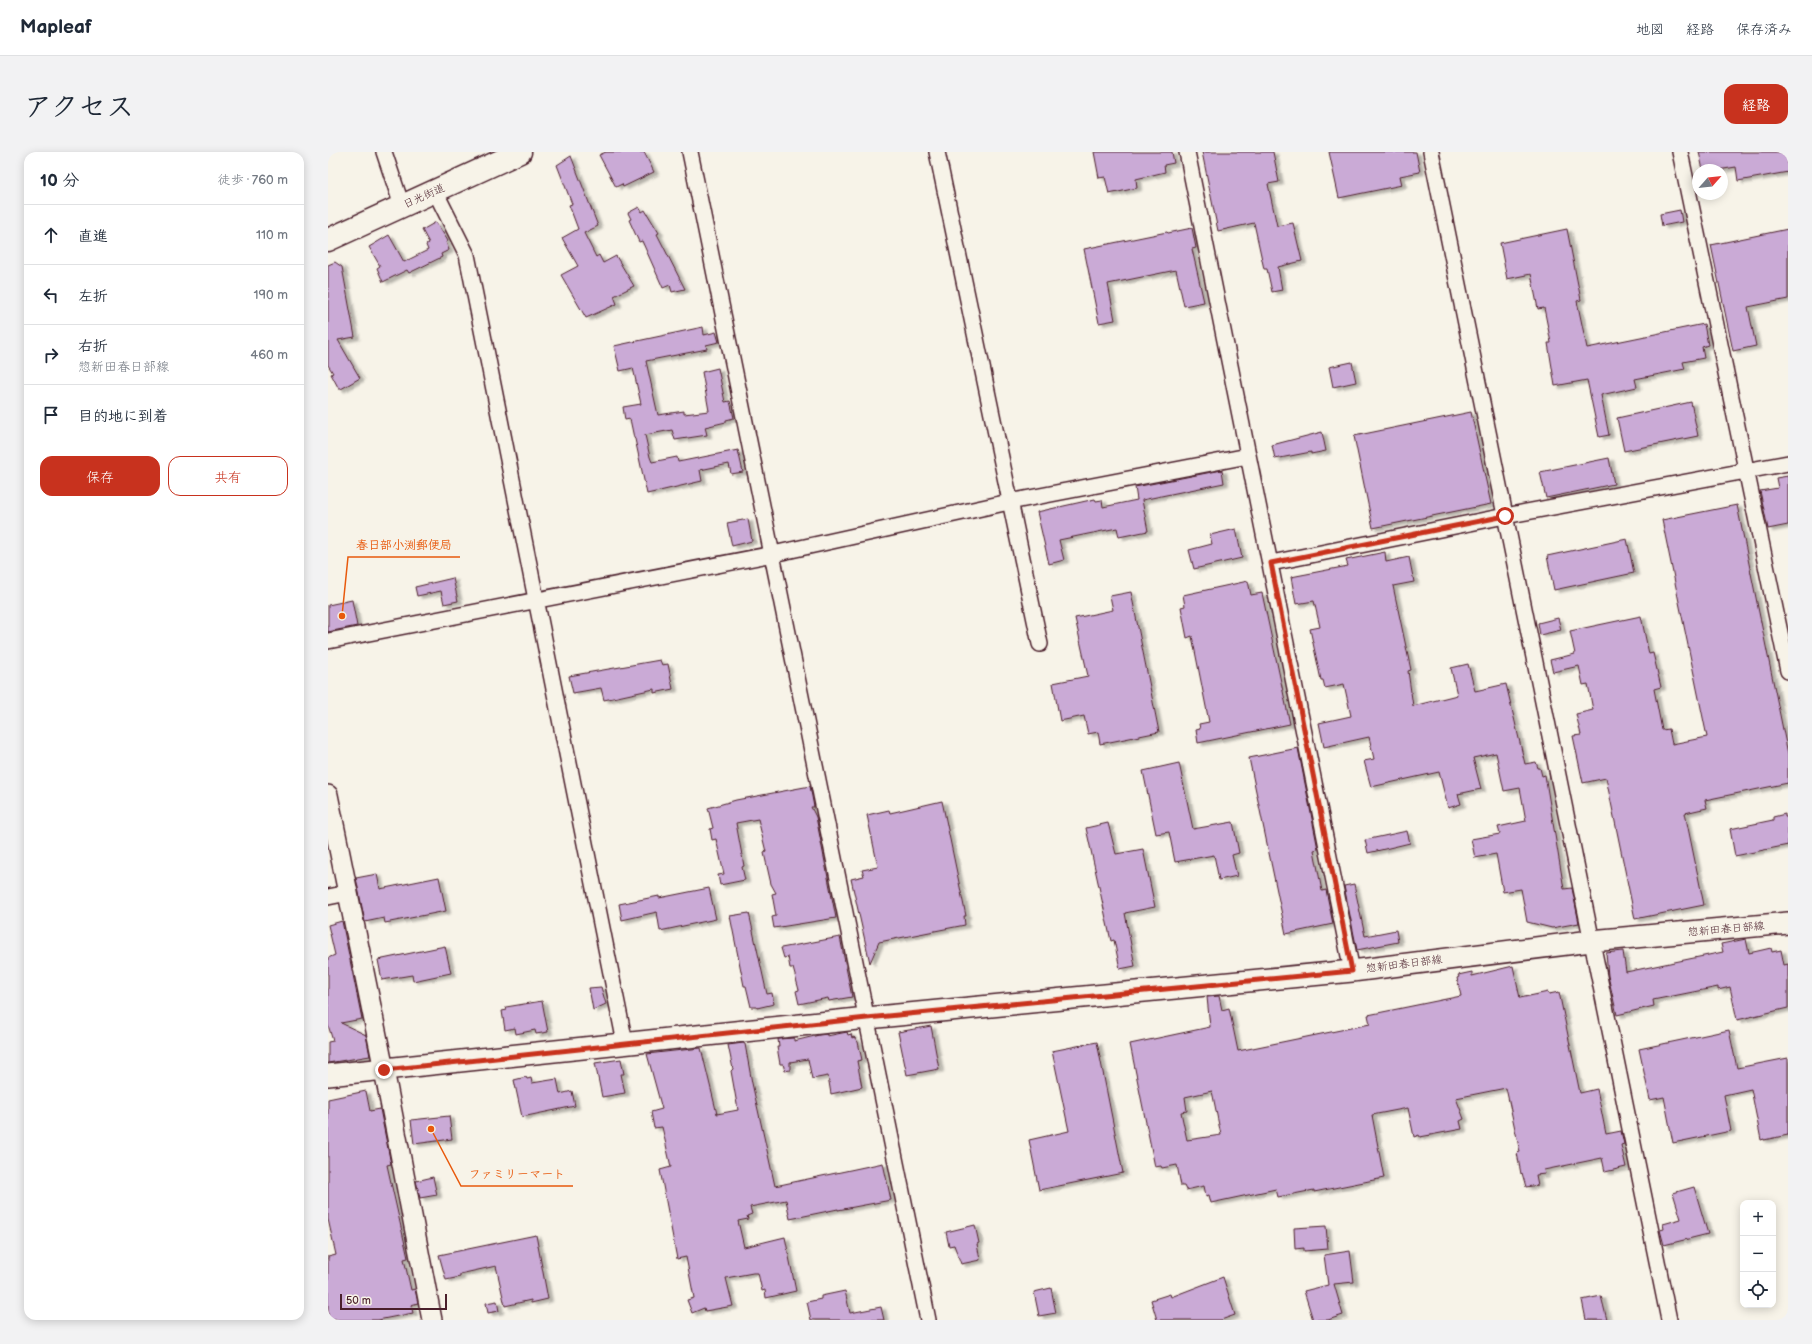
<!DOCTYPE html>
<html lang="ja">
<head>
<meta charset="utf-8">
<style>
	:root { --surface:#fff; --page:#f2f2f3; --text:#1f2937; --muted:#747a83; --line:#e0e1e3; --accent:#c8321e }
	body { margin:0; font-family:"Balsamiq Sans","Klee One",sans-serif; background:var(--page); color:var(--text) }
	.controls { position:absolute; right:12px; bottom:12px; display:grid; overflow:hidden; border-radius:8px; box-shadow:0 2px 10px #0003 }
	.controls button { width:36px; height:36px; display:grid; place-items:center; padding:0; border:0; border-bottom:1px solid var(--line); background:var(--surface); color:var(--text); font:20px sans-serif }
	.compass { position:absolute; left:1364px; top:12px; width:36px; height:36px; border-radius:50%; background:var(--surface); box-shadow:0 2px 10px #0003; rotate:63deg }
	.scale { position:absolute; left:12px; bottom:10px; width:107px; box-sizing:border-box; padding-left:4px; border:2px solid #4a1f2b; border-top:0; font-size:11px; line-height:14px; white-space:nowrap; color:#4a1f2b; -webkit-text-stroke:3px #f7f3e8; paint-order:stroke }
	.stop { position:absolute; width:12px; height:12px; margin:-9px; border:3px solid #c8321e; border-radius:50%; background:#fff }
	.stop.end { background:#c8321e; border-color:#fff; box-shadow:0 1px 4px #0008 }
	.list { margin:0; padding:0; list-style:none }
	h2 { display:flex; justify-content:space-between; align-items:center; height:52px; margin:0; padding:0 16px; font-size:17px }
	h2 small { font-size:13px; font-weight:400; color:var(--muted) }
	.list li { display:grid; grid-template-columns:26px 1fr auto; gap:12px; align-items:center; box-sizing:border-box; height:60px; padding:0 16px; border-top:1px solid var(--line) }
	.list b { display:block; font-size:15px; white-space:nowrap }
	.list p { margin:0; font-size:13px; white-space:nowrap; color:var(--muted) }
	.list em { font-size:13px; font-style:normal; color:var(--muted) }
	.actions { display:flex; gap:8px; padding:12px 16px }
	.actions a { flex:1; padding:9px 0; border:1px solid var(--accent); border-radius:12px; text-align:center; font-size:14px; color:var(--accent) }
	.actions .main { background:var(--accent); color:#fff }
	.icon { flex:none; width:22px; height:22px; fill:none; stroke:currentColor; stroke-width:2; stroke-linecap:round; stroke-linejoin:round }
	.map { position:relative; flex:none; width:1460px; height:1168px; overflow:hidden; border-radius:12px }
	header { display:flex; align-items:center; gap:24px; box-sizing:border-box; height:56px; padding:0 20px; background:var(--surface); border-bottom:1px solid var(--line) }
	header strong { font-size:19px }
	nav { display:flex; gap:22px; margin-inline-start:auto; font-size:14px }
	.intro { display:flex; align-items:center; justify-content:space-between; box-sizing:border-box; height:96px; padding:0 24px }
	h1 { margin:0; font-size:28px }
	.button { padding:10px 18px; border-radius:12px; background:var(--accent); color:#fff; font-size:14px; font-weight:700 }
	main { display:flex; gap:24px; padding:0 24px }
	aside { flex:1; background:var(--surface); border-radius:12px; box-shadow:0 2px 10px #0003 }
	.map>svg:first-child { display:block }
</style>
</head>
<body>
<header>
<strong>Mapleaf</strong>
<nav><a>地図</a><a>経路</a><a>保存済み</a></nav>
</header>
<div class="intro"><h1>アクセス</h1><a class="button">経路</a></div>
<main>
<aside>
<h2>10 分<small>徒歩 · 760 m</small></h2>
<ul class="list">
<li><svg class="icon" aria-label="ahead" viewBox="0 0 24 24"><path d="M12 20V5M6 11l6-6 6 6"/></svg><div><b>直進</b></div><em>110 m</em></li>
<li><svg class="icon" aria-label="left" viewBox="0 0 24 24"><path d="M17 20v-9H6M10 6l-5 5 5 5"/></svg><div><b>左折</b></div><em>190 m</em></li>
<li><svg class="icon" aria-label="right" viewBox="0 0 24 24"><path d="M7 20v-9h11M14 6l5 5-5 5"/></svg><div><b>右折</b><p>惣新田春日部線</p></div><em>460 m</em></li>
<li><svg class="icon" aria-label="arrive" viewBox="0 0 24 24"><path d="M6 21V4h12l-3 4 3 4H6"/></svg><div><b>目的地に到着</b></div></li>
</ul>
<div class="actions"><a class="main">保存</a><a>共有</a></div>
</aside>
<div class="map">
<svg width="1460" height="1168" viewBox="0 0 1460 1168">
	<defs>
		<filter id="shadow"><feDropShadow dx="4.5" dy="2.5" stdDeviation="1" flood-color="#0004"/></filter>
	</defs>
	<rect width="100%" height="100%" fill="#f7f3e8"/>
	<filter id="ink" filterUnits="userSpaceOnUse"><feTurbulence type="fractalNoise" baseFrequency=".025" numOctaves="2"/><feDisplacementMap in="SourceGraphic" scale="8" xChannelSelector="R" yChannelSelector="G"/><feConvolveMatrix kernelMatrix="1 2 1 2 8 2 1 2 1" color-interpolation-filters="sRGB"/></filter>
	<g filter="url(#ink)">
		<path fill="#caaad6" stroke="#4a1f2b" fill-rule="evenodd" filter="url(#shadow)" d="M 278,0 L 316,0 L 326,20 L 295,35 L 294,32 L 288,35 L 271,3 Z
			M 766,0 L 844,0 L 846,11 L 836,13 L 837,20 L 808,27 L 809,36 L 781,42 L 777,25 L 771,26 Z
			M 874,0 L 945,0 L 951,30 L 940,32 L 949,74 L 965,71 L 974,109 L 950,115 L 954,138 L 944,140 L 939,117 L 936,117 L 926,71 L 890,79 Z
			M 1001,0 L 1088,0 L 1092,20 L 1072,24 L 1074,33 L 1011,46 Z
			M 1371,0 L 1460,0 L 1460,20 L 1410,29 L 1408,15 L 1390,18 L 1375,18 Z
			M 243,4 L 270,74 L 256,81 L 268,105 L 271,103 L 275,111 L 288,104 L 306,134 L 286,144 L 289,152 L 258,166 L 233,123 L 250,114 L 234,86 L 250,77 L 241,53 L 244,52 L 229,13 Z
			M 311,55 L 314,60 L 317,58 L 331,81 L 329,82 L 357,137 L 344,140 L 342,133 L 335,136 L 314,89 L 311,90 L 301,68 L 303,67 L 300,61 Z
			M 1352,58 L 1354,70 L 1334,74 L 1332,62 Z
			M 108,70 L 120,89 L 118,90 L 121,98 L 113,102 L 114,105 L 81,121 L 79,118 L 55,130 L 49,116 L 52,114 L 41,95 L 61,83 L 76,110 L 100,98 L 98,93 L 101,91 L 94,78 Z
			M 864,76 L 868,96 L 864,97 L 876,150 L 856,154 L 848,118 L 780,132 L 787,168 L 771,171 L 756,97 L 839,80 L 840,81 Z
			M 1239,77 L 1253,148 L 1249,149 L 1259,196 L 1376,172 L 1380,193 L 1374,195 L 1376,206 L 1355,210 L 1357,217 L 1307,227 L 1309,235 L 1273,243 L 1281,283 L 1271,285 L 1259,228 L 1227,234 L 1220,191 L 1223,191 L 1216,156 L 1210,157 L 1203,122 L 1179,127 L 1172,91 Z
			M 1460,77 L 1460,147 L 1420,155 L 1428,194 L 1405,199 L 1383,93 Z
			M 7,110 L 14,115 L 27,185 L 10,188 L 32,226 L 13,237 L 11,237 L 3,222 L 5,221 L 0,213 L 0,113 Z
			M 375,175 L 376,183 L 388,180 L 391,190 L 378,193 L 379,197 L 318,209 L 330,263 L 356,259 L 356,262 L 381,259 L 374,220 L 390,216 L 397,250 L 402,249 L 406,266 L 398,268 L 398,270 L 377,275 L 379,283 L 347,288 L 344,278 L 317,283 L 322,305 L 324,310 L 349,305 L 350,310 L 410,298 L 415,320 L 403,322 L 401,312 L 372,318 L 374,329 L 319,342 L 307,287 L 306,286 L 302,267 L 297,268 L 295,255 L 313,252 L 305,216 L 292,219 L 286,194 Z
			M 1024,210 L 1028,230 L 1005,235 L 1001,215 Z
			M 1363,250 L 1370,284 L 1296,299 L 1289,266 Z
			M 1143,260 L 1163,352 L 1045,376 L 1026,284 Z
			M 994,280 L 998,299 L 983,302 L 983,300 L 947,307 L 944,293 Z
			M 1281,306 L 1286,332 L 1218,346 L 1212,320 Z
			M 894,318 L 896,331 L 814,348 L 820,379 L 791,385 L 789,376 L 731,388 L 736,408 L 721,412 L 709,360 L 767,347 L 768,349 L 774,348 L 775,355 L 809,348 L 807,335 Z
			M 1460,324 L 1460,373 L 1440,377 L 1432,339 L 1450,336 L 1448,326 Z
			M 1409,353 L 1460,602 L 1460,631 L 1377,648 L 1379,656 L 1357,661 L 1376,753 L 1307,767 L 1278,626 L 1255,631 L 1245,584 L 1253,583 L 1248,562 L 1265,558 L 1260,532 L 1255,533 L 1251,514 L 1225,520 L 1222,508 L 1247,502 L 1242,479 L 1313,464 L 1321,502 L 1325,501 L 1333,535 L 1326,537 L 1334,578 L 1341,577 L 1344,592 L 1379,585 L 1334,368 Z
			M 420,367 L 424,389 L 404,394 L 399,371 Z
			M 908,377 L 914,406 L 866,417 L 861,398 L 884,392 L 882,383 Z
			M 1299,387 L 1306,421 L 1226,438 L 1219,404 Z
			M 1057,400 L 1058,410 L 1081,405 L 1086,430 L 1065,434 L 1083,518 L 1080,519 L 1085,554 L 1129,543 L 1123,516 L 1140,512 L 1147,539 L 1178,532 L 1197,612 L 1208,610 L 1210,616 L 1212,616 L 1214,624 L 1217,623 L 1236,737 L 1244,736 L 1251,771 L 1224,776 L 1199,770 L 1193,737 L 1175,740 L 1168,702 L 1147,706 L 1143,687 L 1172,682 L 1170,675 L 1198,669 L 1192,636 L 1176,639 L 1168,601 L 1145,606 L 1153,637 L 1130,642 L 1133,652 L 1120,656 L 1111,620 L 1043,635 L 1036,609 L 1046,607 L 1041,585 L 996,595 L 991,571 L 1023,564 L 1016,532 L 997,536 L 995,528 L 993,528 L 982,477 L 992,475 L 986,449 L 968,452 L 963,425 L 1020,414 L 1018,408 Z
			M 125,426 L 130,449 L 116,452 L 113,439 L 89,444 L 87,435 Z
			M 920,429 L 923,443 L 934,441 L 962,572 L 870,591 L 868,578 L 872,577 L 871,572 L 881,570 L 864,484 L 859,486 L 853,455 L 857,454 L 855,443 Z
			M 803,440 L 831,580 L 772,592 L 770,580 L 760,582 L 756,564 L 732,569 L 725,531 L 760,524 L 747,466 L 785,458 L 782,444 Z
			M 24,448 L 29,474 L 0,480 L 0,453 Z
			M 1230,466 L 1233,478 L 1212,483 L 1210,471 Z
			M 332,508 L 334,513 L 340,512 L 345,537 L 326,541 L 326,537 L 276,548 L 273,536 L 245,541 L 241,524 Z
			M 970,596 L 990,697 L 986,698 L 994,739 L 998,738 L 1005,772 L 958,782 L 921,606 Z
			M 851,611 L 865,677 L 905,670 L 911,701 L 904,703 L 909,724 L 891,728 L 886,703 L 847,710 L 841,680 L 828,682 L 815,619 Z
			M 482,634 L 486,655 L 483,655 L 488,665 L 508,766 L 446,776 L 444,765 L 448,764 L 444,742 L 448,741 L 443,732 L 436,701 L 438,700 L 430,667 L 408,671 L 416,714 L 414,715 L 417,728 L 392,733 L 390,723 L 396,722 L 388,687 L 384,688 L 382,677 L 385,676 L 380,656 L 408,648 Z
			M 614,649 L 638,764 L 636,764 L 637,773 L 551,790 L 542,811 L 523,727 L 536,724 L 534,718 L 550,715 L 539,663 L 561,658 L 562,661 Z
			M 1457,662 L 1457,665 L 1460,665 L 1460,693 L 1407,704 L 1402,677 L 1445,668 L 1445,665 Z
			M 780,671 L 788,702 L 815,697 L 827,755 L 797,761 L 807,814 L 792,817 L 786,788 L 783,789 L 758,676 Z
			M 1079,679 L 1082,691 L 1040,701 L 1037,688 Z
			M 49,722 L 52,737 L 111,725 L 118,759 L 57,771 L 56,766 L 37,770 L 28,726 Z
			M 1026,732 L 1037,784 L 1068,778 L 1070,790 L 1029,798 L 1016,734 Z
			M 381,736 L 388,767 L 332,779 L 329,760 L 294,768 L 291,752 L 331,744 L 331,746 Z
			M 421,761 L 439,842 L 444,841 L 446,852 L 429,856 L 429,855 L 423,855 L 418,834 L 416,834 L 402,764 Z
			M 14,769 L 34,867 L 13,871 L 38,883 L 42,904 L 0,911 L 0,890 L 5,889 L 0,873 L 0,806 L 7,803 L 0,773 Z
			M 512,785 L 524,845 L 501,849 L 500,846 L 471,852 L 468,839 L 471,838 L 465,816 L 462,816 L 460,805 L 456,806 L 453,796 Z
			M 1418,787 L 1421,801 L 1443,796 L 1444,800 L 1453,798 L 1456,813 L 1460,812 L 1460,856 L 1409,868 L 1402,835 L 1390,838 L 1390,835 L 1325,848 L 1326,854 L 1289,863 L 1280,824 L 1278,801 L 1295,799 L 1298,820 L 1395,800 L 1393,792 Z
			M 117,794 L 123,821 L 85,829 L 84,823 L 54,828 L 50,808 Z
			M 1185,814 L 1192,846 L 1220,840 L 1221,842 L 1231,840 L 1252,941 L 1269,937 L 1278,982 L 1293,979 L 1296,992 L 1293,993 L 1298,1015 L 1277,1020 L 1274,1006 L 1216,1018 L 1217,1022 L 1208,1023 L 1210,1033 L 1198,1035 L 1194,1021 L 1193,1022 L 1189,1001 L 1192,1000 L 1178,936 L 1128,946 L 1136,967 L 1132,969 L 1134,977 L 1092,985 L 1091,983 L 1086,985 L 1080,956 L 1044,963 L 1056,1026 L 986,1040 L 986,1038 L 950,1045 L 948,1037 L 883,1051 L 881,1043 L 878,1044 L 876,1034 L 858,1038 L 856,1034 L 853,1034 L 849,1013 L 834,1016 L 833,1014 L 827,1015 L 802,892 L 882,875 L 879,845 L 891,844 L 894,858 L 901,856 L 910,899 L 1042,872 L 1040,863 L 1133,844 L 1129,826 L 1131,825 L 1130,823 L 1144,820 L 1144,824 ZM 884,939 L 893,983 L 859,988 L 853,960 L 859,959 L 857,945 Z
			M 273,835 L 278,852 L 265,858 L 261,836 Z
			M 214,849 L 220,880 L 208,882 L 207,878 L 188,882 L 187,876 L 177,878 L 174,859 L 179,858 L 178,855 Z
			M 603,874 L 611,917 L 579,923 L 570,880 Z
			M 1401,878 L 1409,916 L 1460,906 L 1460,983 L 1436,988 L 1436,987 L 1433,988 L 1423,937 L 1396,943 L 1403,979 L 1345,991 L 1336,945 L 1322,948 L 1311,897 Z
			M 519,880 L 520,883 L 523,882 L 524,886 L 526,885 L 530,890 L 534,908 L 529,909 L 534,935 L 503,942 L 500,924 L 484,927 L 480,907 L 462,910 L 462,918 L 457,919 L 455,912 L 452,912 L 449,895 L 451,895 L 450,887 L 466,886 L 466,889 L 491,883 L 499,882 L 499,884 Z
			M 769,890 L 795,1021 L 711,1038 L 701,988 L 741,979 L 724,899 Z
			M 415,891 L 417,892 L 424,931 L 447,1034 L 555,1011 L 563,1048 L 510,1058 L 510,1057 L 462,1067 L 458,1048 L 422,1055 L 424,1062 L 419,1064 L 420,1067 L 410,1069 L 416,1095 L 457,1085 L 468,1139 L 438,1146 L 437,1138 L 434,1139 L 430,1121 L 425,1121 L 398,1126 L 405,1154 L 377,1159 L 376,1156 L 364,1161 L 359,1148 L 366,1146 L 358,1105 L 349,1107 L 332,1018 L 343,1015 L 334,975 L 326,976 L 323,960 L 334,957 L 319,902 L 373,896 L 389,962 L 410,958 L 403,919 L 405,917 L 400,893 Z
			M 293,907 L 296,922 L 293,922 L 297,941 L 274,945 L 267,911 Z
			M 198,925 L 199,927 L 203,926 L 204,931 L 229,927 L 232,942 L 244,939 L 247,954 L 194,965 L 186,928 Z
			M 38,939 L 42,959 L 52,957 L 63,1012 L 59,1013 L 80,1106 L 76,1107 L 83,1138 L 87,1137 L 90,1151 L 83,1153 L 85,1161 L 50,1168 L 0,1168 L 0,1105 L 8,1103 L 0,1067 L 0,947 Z
			M 121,964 L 124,987 L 86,992 L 83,968 Z
			M 105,1025 L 109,1043 L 92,1046 L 88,1029 Z
			M 1366,1035 L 1380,1082 L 1336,1093 L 1332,1078 L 1336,1077 L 1335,1072 L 1353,1067 L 1345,1041 Z
			M 647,1073 L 651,1091 L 649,1092 L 652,1108 L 633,1112 L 626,1093 L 621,1094 L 618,1080 Z
			M 998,1074 L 1000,1097 L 976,1099 L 976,1096 L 967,1097 L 966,1076 Z
			M 208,1083 L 220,1147 L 203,1151 L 203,1148 L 177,1154 L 168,1114 L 132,1122 L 132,1125 L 118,1128 L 111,1103 Z
			M 1022,1099 L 1026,1130 L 1006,1132 L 1015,1163 L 1000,1168 L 985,1168 L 976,1139 L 1000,1133 L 996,1103 Z
			M 895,1125 L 907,1163 L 893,1168 L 829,1168 L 823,1148 L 842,1142 L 843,1145 Z
			M 723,1136 L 728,1161 L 711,1164 L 706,1140 Z
			M 517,1139 L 522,1161 L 553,1155 L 556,1168 L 483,1168 L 479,1150 L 493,1147 L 493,1144 Z
			M 1273,1144 L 1279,1168 L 1258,1168 L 1254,1148 Z
			M 169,1149 L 171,1159 L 160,1161 L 158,1151 Z"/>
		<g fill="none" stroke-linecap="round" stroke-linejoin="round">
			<g stroke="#4a1f2b" stroke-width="18">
				<path id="minor" d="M 56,0 L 74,54
					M 362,0 L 600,1168
					M 609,0 L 712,492
					M 859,0 L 1024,819
					M 1103,0 L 1341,1168
					M 1352,0 L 1460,519
					M 107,39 L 139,103 L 297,891
					M 943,411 L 1177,364 L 1460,311
					M 0,489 L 445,402 L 681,350 L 920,304
					M 0,745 L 20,741"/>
			</g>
			<g stroke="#4a1f2b" stroke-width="22">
				<path id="tertiary" d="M 0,643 L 56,918 L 104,1168"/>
			</g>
			<g stroke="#4a1f2b" stroke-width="24">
				<path id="secondary" d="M 0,923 L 539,866 L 1024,819 L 1263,789 L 1460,771"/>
			</g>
			<g stroke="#4a1f2b" stroke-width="25">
				<path id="trunk" d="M 0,88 L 192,0"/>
			</g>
			<use href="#minor" stroke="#f7f3e8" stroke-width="15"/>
			<use href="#tertiary" stroke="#f7f3e8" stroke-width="19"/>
			<use href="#secondary" stroke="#f7f3e8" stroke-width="21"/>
			<use href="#trunk" stroke="#f7f3e8" stroke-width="22"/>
		</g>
	</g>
	<g fill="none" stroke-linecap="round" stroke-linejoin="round" filter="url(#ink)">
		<path stroke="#c8321e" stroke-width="5" d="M 56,918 L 539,866 L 1024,819 L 943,411 L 1177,364"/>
	</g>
	<g text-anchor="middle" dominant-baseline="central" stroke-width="3" stroke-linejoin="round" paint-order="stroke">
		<g font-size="11" fill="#4a1f2b" stroke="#f7f3e8">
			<text transform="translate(96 44) rotate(-24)">日光街道</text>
			<text transform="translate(1398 777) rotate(-5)">惣新田春日部線</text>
			<text transform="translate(1076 812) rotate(-7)">惣新田春日部線</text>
		</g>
	</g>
	<path fill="none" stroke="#e8590c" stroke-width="1.5" d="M14 464L20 405H132M103 977L133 1034H245"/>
	<g fill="#e8590c" stroke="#f7f3e8" stroke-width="1.5">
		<circle cx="14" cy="464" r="4"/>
		<circle cx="103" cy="977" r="4"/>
	</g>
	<g font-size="12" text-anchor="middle" font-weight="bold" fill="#e8590c" stroke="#f7f3e8" stroke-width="3" stroke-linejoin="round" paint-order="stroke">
		<text x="76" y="397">春日部小渕郵便局</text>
		<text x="189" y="1026">ファミリーマート</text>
	</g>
</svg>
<div class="controls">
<button>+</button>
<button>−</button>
<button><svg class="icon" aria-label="locate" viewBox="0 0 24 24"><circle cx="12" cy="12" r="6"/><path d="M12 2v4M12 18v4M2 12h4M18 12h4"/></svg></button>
</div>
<svg class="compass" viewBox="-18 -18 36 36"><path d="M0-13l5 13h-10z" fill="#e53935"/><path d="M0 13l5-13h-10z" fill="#747a83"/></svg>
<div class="scale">50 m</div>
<div class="stop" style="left:1177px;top:364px"></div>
<div class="stop end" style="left:56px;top:918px"></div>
</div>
</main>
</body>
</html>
